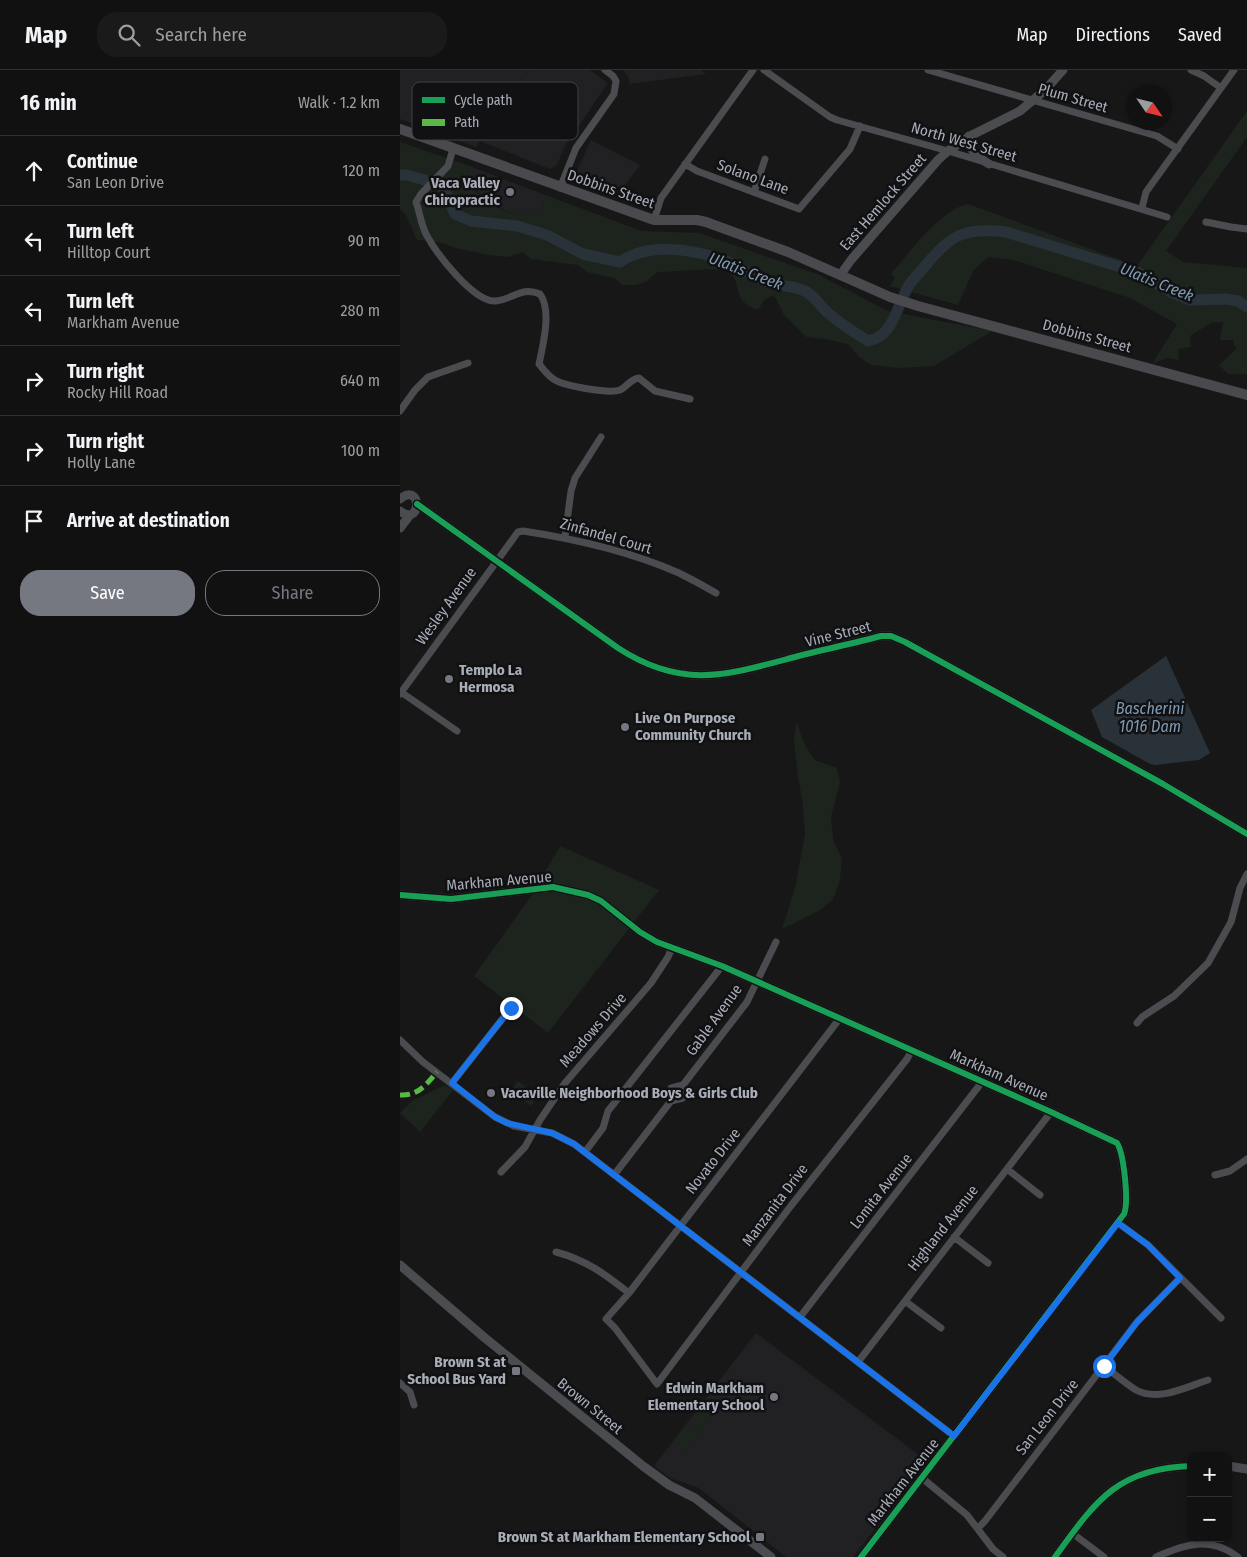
<!DOCTYPE html>
<html lang="en">
<head>
<meta charset="utf-8">
<style>
	:root { --surface:#111; --page:#1a1a1a; --text:#f1f3f6; --muted:#9c9d9f; --line:#303131; --accent:#757880 }
	body { margin:0; font-family:"Fira Sans Condensed",sans-serif; background:var(--page); color:var(--text) }
	.controls { position:absolute; right:15px; bottom:15px; display:grid; overflow:hidden; border-radius:10px; box-shadow:0 1px 4px #0004 }
	.controls button { width:45px; height:45px; display:grid; place-items:center; padding:0; border:0; border-bottom:1px solid var(--line); background:var(--surface); color:var(--text); font:25px sans-serif }
	.compass { position:absolute; left:727px; top:15px; width:45px; height:45px; border-radius:50%; background:var(--surface); box-shadow:0 1px 4px #0004; rotate:125deg }
	.stop { position:absolute; width:15px; height:15px; margin:-11px; border:4px solid #1a73e8; border-radius:50%; background:#fff }
	.stop.end { background:#1a73e8; border-color:#fff; box-shadow:0 1px 5px #0008 }
	.list { margin:0; padding:0; list-style:none }
	h2 { display:flex; justify-content:space-between; align-items:center; height:65px; margin:0; padding:0 20px; font-size:21px }
	h2 small { font-size:16px; font-weight:400; color:var(--muted) }
	.list li { display:grid; grid-template-columns:32px 1fr auto; gap:15px; align-items:center; box-sizing:border-box; height:70px; padding:0 20px; border-top:1px solid var(--line) }
	.list b { display:block; font-size:19px; white-space:nowrap }
	.list p { margin:0; font-size:16px; white-space:nowrap; color:var(--muted) }
	.list em { font-size:16px; font-style:normal; color:var(--muted) }
	.actions { display:flex; gap:10px; padding:15px 20px }
	.actions a { flex:1; padding:11px 0; border:1px solid var(--accent); border-radius:20px; text-align:center; font-size:18px; color:var(--accent) }
	.actions .main { background:var(--accent); color:#fff }
	.icon { flex:none; width:28px; height:28px; fill:none; stroke:currentColor; stroke-width:2; stroke-linecap:round; stroke-linejoin:round }
	.map { position:relative; flex:none; width:847px; height:1487px; overflow:hidden }
	header { display:flex; align-items:center; gap:30px; box-sizing:border-box; height:70px; padding:0 25px; background:var(--surface); border-bottom:1px solid var(--line) }
	header strong { font-size:24px }
	nav { display:flex; gap:28px; margin-inline-start:auto; font-size:18px }
	.search { width:350px; height:45px; background:var(--page); display:flex; align-items:center; gap:12px; box-sizing:border-box; padding:0 18px; border-radius:20px; color:var(--muted); font-size:19px }
	main { display:flex }
	aside { flex:1; background:var(--surface) }
	.map>svg:first-child { display:block }
</style>
</head>
<body>
<header>
<strong>Map</strong>
<div class="search"><svg class="icon" aria-label="search" viewBox="0 0 24 24"><circle cx="10" cy="10" r="6"/><path d="M15 15l6 6"/></svg>Search here</div>
<nav><a>Map</a><a>Directions</a><a>Saved</a></nav>
</header>
<main>
<aside>
<h2>16 min<small>Walk · 1.2 km</small></h2>
<ul class="list">
<li><svg class="icon" aria-label="ahead" viewBox="0 0 24 24"><path d="M12 20V5M6 11l6-6 6 6"/></svg><div><b>Continue</b><p>San Leon Drive</p></div><em>120 m</em></li>
<li><svg class="icon" aria-label="left" viewBox="0 0 24 24"><path d="M17 20v-9H6M10 6l-5 5 5 5"/></svg><div><b>Turn left</b><p>Hilltop Court</p></div><em>90 m</em></li>
<li><svg class="icon" aria-label="left" viewBox="0 0 24 24"><path d="M17 20v-9H6M10 6l-5 5 5 5"/></svg><div><b>Turn left</b><p>Markham Avenue</p></div><em>280 m</em></li>
<li><svg class="icon" aria-label="right" viewBox="0 0 24 24"><path d="M7 20v-9h11M14 6l5 5-5 5"/></svg><div><b>Turn right</b><p>Rocky Hill Road</p></div><em>640 m</em></li>
<li><svg class="icon" aria-label="right" viewBox="0 0 24 24"><path d="M7 20v-9h11M14 6l5 5-5 5"/></svg><div><b>Turn right</b><p>Holly Lane</p></div><em>100 m</em></li>
<li><svg class="icon" aria-label="arrive" viewBox="0 0 24 24"><path d="M6 21V4h12l-3 4 3 4H6"/></svg><div><b>Arrive at destination</b></div></li>
</ul>
<div class="actions"><a class="main">Save</a><a>Share</a></div>
</aside>
<div class="map">
<svg width="847" height="1487" viewBox="0 0 847 1487">
	<rect width="100%" height="100%" fill="#171717"/>
	<path fill="#212123" d="M 0,0 L 128,0 L 124,7 L 129,0 L 190,0 L 208,13 L 165,76 L 157,95 L 150,99 L 80,71 L 76,77 L 0,49 Z
		M 223,0 L 301,0 L 306,4 L 229,14 L 229,8 Z
		M 191,70 L 240,95 L 217,126 L 180,109 L 176,103 Z
		M 70,96 L 145,125 L 142,143 L 133,146 L 119,145 L 104,140 L 84,129 L 75,119 L 67,106 Z
		M 356,1263 L 527,1391 L 453,1487 L 386,1487 L 299,1418 L 270,1408 L 254,1396 Z"/>
	<path fill="#1d241e" d="M 847,41 L 847,67 L 766,181 L 783,192 L 847,198 L 847,304 L 828,304 L 819,295 L 836,279 L 833,270 L 820,270 L 823,252 L 811,253 L 790,266 L 791,277 L 778,279 L 779,290 L 766,288 L 752,294 L 777,254 L 730,228 L 614,190 L 588,187 L 573,201 L 558,235 L 490,216 L 495,207 L 491,204 C 509,183 541,139 568,134 L 737,196 Z
		M 0,72 L 70,96 L 67,106 C 70,110 72,116 75,120 C 90,139 119,149 142,143 L 145,125 L 242,161 L 299,163 L 417,204 L 488,241 L 592,261 L 534,296 L 499,298 L 471,295 L 459,287 L 448,274 L 425,269 L 406,267 L 384,245 L 374,225 L 364,230 L 358,240 C 328,230 346,212 326,201 C 319,197 268,202 257,202 L 247,211 L 237,215 L 222,215 L 214,208 L 187,202 L 178,195 L 131,189 L 123,182 L 108,187 L 88,185 L 56,178 L 39,172 L 17,170 L 6,145 L 0,139 Z
		M 396,652 L 406,677 L 415,690 L 437,698 L 440,712 L 431,747 L 433,769 L 442,789 L 440,810 L 433,829 L 419,841 L 382,859 L 395,818 L 405,764 L 403,734 L 398,707 L 394,671 Z
		M 160,776 L 259,820 L 148,963 L 74,906 L 131,826 Z
		M 118,1011 L 138,1027 L 131,1036 L 111,1020 Z
		M 45,1015 L 53,1020 L 20,1062 L 0,1043 L 12,1031 Z
		M 305,1332 L 316,1341 L 301,1361 L 290,1352 Z
		M 288,1354 L 300,1363 L 285,1382 L 273,1373 Z"/>
	<path fill="#2a3239" d="M 766,586 L 810,683 L 799,690 L 755,695 L 750,694 L 702,667 L 691,640 Z"/>
	<g fill="none" stroke-linecap="round" stroke-linejoin="round">
		<path stroke="#2a3239" stroke-width="11" d="M 0,105 L 7,105 L 42,115 L 55,144 L 71,151 L 117,156 L 147,165 L 183,184 L 220,192 C 249,172 292,179 324,190 C 339,196 353,207 368,212 C 380,217 393,215 405,221 C 415,226 419,235 427,242 C 439,253 454,262 468,271 C 494,266 497,235 509,215 C 514,208 521,201 526,195 C 551,164 566,157 606,162 L 737,202 L 773,223 L 791,230 L 826,229 L 838,231 L 847,237"/>
		<path stroke="#4b4c50" stroke-width="7" d="M 364,0 L 430,47 L 437,50 L 548,81 L 767,147
			M 528,0 L 757,66 L 778,79
			M 791,0 L 804,6 L 821,18
			M 53,79 L 48,96 L 21,124 L 16,132 C 20,143 21,154 26,164 C 36,183 74,233 96,231 C 114,229 121,216 140,224 C 152,240 143,275 139,294 C 144,300 148,306 155,310 C 165,316 209,324 220,320 C 227,317 230,309 239,308 L 255,321 L 290,329
			M 285,94 L 297,101 L 399,139 L 450,79 L 460,56
			M 160,118 L 176,78 L 214,24 L 216,11 L 213,6 L 205,0
			M 354,122 L 365,89
			M 742,138 L 746,122 L 834,0
			M 254,150 L 261,128 L 353,0
			M 806,152 L 831,157 L 847,159
			M 0,341 L 15,320 L 28,307 L 68,293
			M 165,467 L 171,421 L 175,408 L 201,367
			M 1,622 L 57,661
			M 0,624 L 118,462 L 123,461 C 176,469 229,481 279,503 C 291,509 304,516 316,523
			M 440,948 L 229,1223 L 206,1249 L 215,1258 L 257,1314 L 390,1137 L 507,989 L 512,980
			M 737,953 L 742,947 L 774,926 L 808,893 L 831,852 L 840,818 L 847,804
			M 0,970 L 23,992 L 95,1047 L 114,1056 L 152,1063 L 174,1074 L 554,1366
			M 52,1013 L 111,938
			M 271,1031 L 271,1018 L 283,1015 L 347,932 L 376,872
			M 185,1082 L 203,1058 L 208,1041 L 322,896
			M 607,1099 L 640,1125
			M 101,1102 L 125,1077 L 140,1050 L 165,1013 L 251,913 L 268,887 L 272,878
			M 214,1105 L 271,1031 L 283,1028 L 283,1015
			M 815,1105 L 830,1101 L 847,1089
			M 718,1153 L 748,1175 L 821,1248
			M 554,1167 L 588,1193
			M 156,1182 C 186,1190 205,1204 229,1223
			M 505,1231 L 541,1258
			M 400,1247 L 582,1012
			M 458,1292 L 651,1042
			M 704,1296 C 715,1304 725,1313 736,1320 C 758,1332 786,1317 808,1310
			M 0,1313 L 10,1322 L 14,1335
			M 522,1408 L 567,1445 L 593,1479 L 603,1487
			M 578,1458 L 585,1451 L 737,1252 L 780,1208
			M 672,1463 L 704,1487
			M 756,1487 C 785,1474 810,1466 838,1487"/>
		<path stroke="#4b4c50" stroke-width="9" d="M 569,66 C 571,83 574,85 589,94
			M 441,204 L 451,190 L 538,90 L 548,81 L 570,66 L 620,41 L 645,20 L 663,0
			M 0,429 C 22,411 22,458 0,441
			M 17,434 L 218,578 C 281,619 324,606 391,588 C 421,580 451,574 481,566 L 491,566 L 505,572 L 763,714 L 847,764
			M 0,458 L 10,445
			M 0,825 L 51,829 L 153,817 L 188,825 L 201,831 L 240,862 L 257,872 L 322,896 L 651,1042 L 717,1073 C 724,1084 729,1132 724,1144 L 461,1487
			M 0,1195 L 85,1268 L 243,1396 L 269,1415 L 295,1428 L 371,1487
			M 828,1396 L 847,1399
			M 655,1487 C 695,1432 717,1398 791,1396"/>
		<path stroke="#4a4a4e" stroke-width="10" d="M 0,59 L 254,150 L 297,150 L 306,152 L 388,182 L 490,227 L 518,236 L 847,325"/>
		<path stroke="#58b947" stroke-width="5" stroke-dasharray="10 5" stroke-linecap="butt" d="M 0,1025 C 18,1026 26,1015 37,1002"/>
		<g stroke="#111113" stroke-width="9">
			<path id="cycleway" d="M 17,434 L 218,578 C 281,619 324,606 391,588 C 421,580 451,574 481,566 L 491,566 L 505,572 L 763,714 L 847,764
				M 0,825 L 51,829 L 153,817 L 188,825 L 201,831 L 240,862 L 257,872 L 322,896 L 651,1042 L 717,1073 C 724,1084 729,1132 724,1144 L 461,1487
				M 655,1487 C 695,1432 717,1398 791,1396"/>
		</g>
		<use href="#cycleway" stroke="#1a9f57" stroke-width="6"/>
	</g>
	<g fill="none" stroke-linecap="round" stroke-linejoin="round">
		<path stroke="#1a73e8" stroke-width="6" d="M 111,938 L 52,1013 L 95,1047 L 107,1053 L 152,1063 L 174,1074 L 554,1366 L 718,1153 L 748,1175 L 780,1208 L 737,1252 L 704,1296"/>
	</g>
	<g fill="#757880" stroke="#111113" stroke-width="2">
		<circle cx="110" cy="122" r="5"/>
		<circle cx="49" cy="609" r="5"/>
		<circle cx="225" cy="657" r="5"/>
		<circle cx="91" cy="1023" r="5"/>
		<rect x="111" y="1296" width="10" height="10" rx="2.5"/>
		<circle cx="374" cy="1327" r="5"/>
		<rect x="355" y="1462" width="10" height="10" rx="2.5"/>
	</g>
	<g text-anchor="middle" dominant-baseline="central" stroke-width="5" stroke-linejoin="round" paint-order="stroke">
		<g font-size="15" fill="#a8adb8" stroke="#111113">
			<text transform="translate(673 28) rotate(16)">Plum Street</text>
			<text transform="translate(564 72) rotate(16)">North West Street</text>
			<text transform="translate(353 107) rotate(20)">Solano Lane</text>
			<text transform="translate(211 119) rotate(19)">Dobbins Street</text>
			<text transform="translate(483 132) rotate(-49)">East Hemlock Street</text>
			<text transform="translate(687 266) rotate(15)">Dobbins Street</text>
			<text transform="translate(206 466) rotate(16)">Zinfandel Court</text>
			<text transform="translate(46 536) rotate(-54)">Wesley Avenue</text>
			<text transform="translate(438 564) rotate(-14)">Vine Street</text>
			<text transform="translate(99 811) rotate(-5)">Markham Avenue</text>
			<text transform="translate(314 950) rotate(-54)">Gable Avenue</text>
			<text transform="translate(193 960) rotate(-49)">Meadows Drive</text>
			<text transform="translate(599 1005) rotate(24)">Markham Avenue</text>
			<text transform="translate(313 1091) rotate(-52)">Novato Drive</text>
			<text transform="translate(481 1121) rotate(-52)">Lomita Avenue</text>
			<text transform="translate(375 1135) rotate(-53)">Manzanita Drive</text>
			<text transform="translate(543 1158) rotate(-52)">Highland Avenue</text>
			<text transform="translate(190 1336) rotate(39)">Brown Street</text>
			<text transform="translate(647 1347) rotate(-52)">San Leon Drive</text>
			<text transform="translate(503 1412) rotate(-52)">Markham Avenue</text>
		</g>
		<g font-size="15" font-weight="bold" fill="#a8adb8" stroke="#111113" text-anchor="end">
			<text x="100" y="113">Vaca Valley<tspan x="100" dy="17">Chiropractic</tspan></text>
			<text x="59" y="600" text-anchor="start">Templo La<tspan x="59" dy="17">Hermosa</tspan></text>
			<text x="235" y="648" text-anchor="start">Live On Purpose<tspan x="235" dy="17">Community Church</tspan></text>
			<text x="101" y="1023" text-anchor="start">Vacaville Neighborhood Boys &amp; Girls Club</text>
			<text x="106" y="1292">Brown St at<tspan x="106" dy="17">School Bus Yard</tspan></text>
			<text x="364" y="1318">Edwin Markham<tspan x="364" dy="17">Elementary School</tspan></text>
			<text x="350" y="1467">Brown St at Markham Elementary School</text>
		</g>
		<g font-size="16" font-style="italic" fill="#7f9bb3" stroke="#111113">
			<text transform="translate(346 201) rotate(21)">Ulatis Creek</text>
			<text transform="translate(757 212) rotate(22)">Ulatis Creek</text>
			<text x="750" y="638">Bascherini<tspan x="750" dy="18">1016 Dam</tspan></text>
		</g>
	</g>
	<rect x="12" y="12" width="166" height="58" rx="8" fill="#111113" stroke="#3e4045" stroke-width="1"/>
	<rect x="22" y="27" width="23" height="6" fill="#1a9f57"/>
	<rect x="22" y="49" width="23" height="7" fill="#58b947"/>
	<g font-size="14" fill="#a8adb8">
		<text x="54" y="35">Cycle path</text>
		<text x="54" y="57">Path</text>
	</g>
</svg>
<div class="controls">
<button>+</button>
<button>−</button>
</div>
<svg class="compass" viewBox="-18 -18 36 36"><path d="M0-13l5 13h-10z" fill="#e53935"/><path d="M0 13l5-13h-10z" fill="#9c9d9f"/></svg>
<div class="stop" style="left:704px;top:1296px"></div>
<div class="stop end" style="left:111px;top:938px"></div>
</div>
</main>
</body>
</html>
